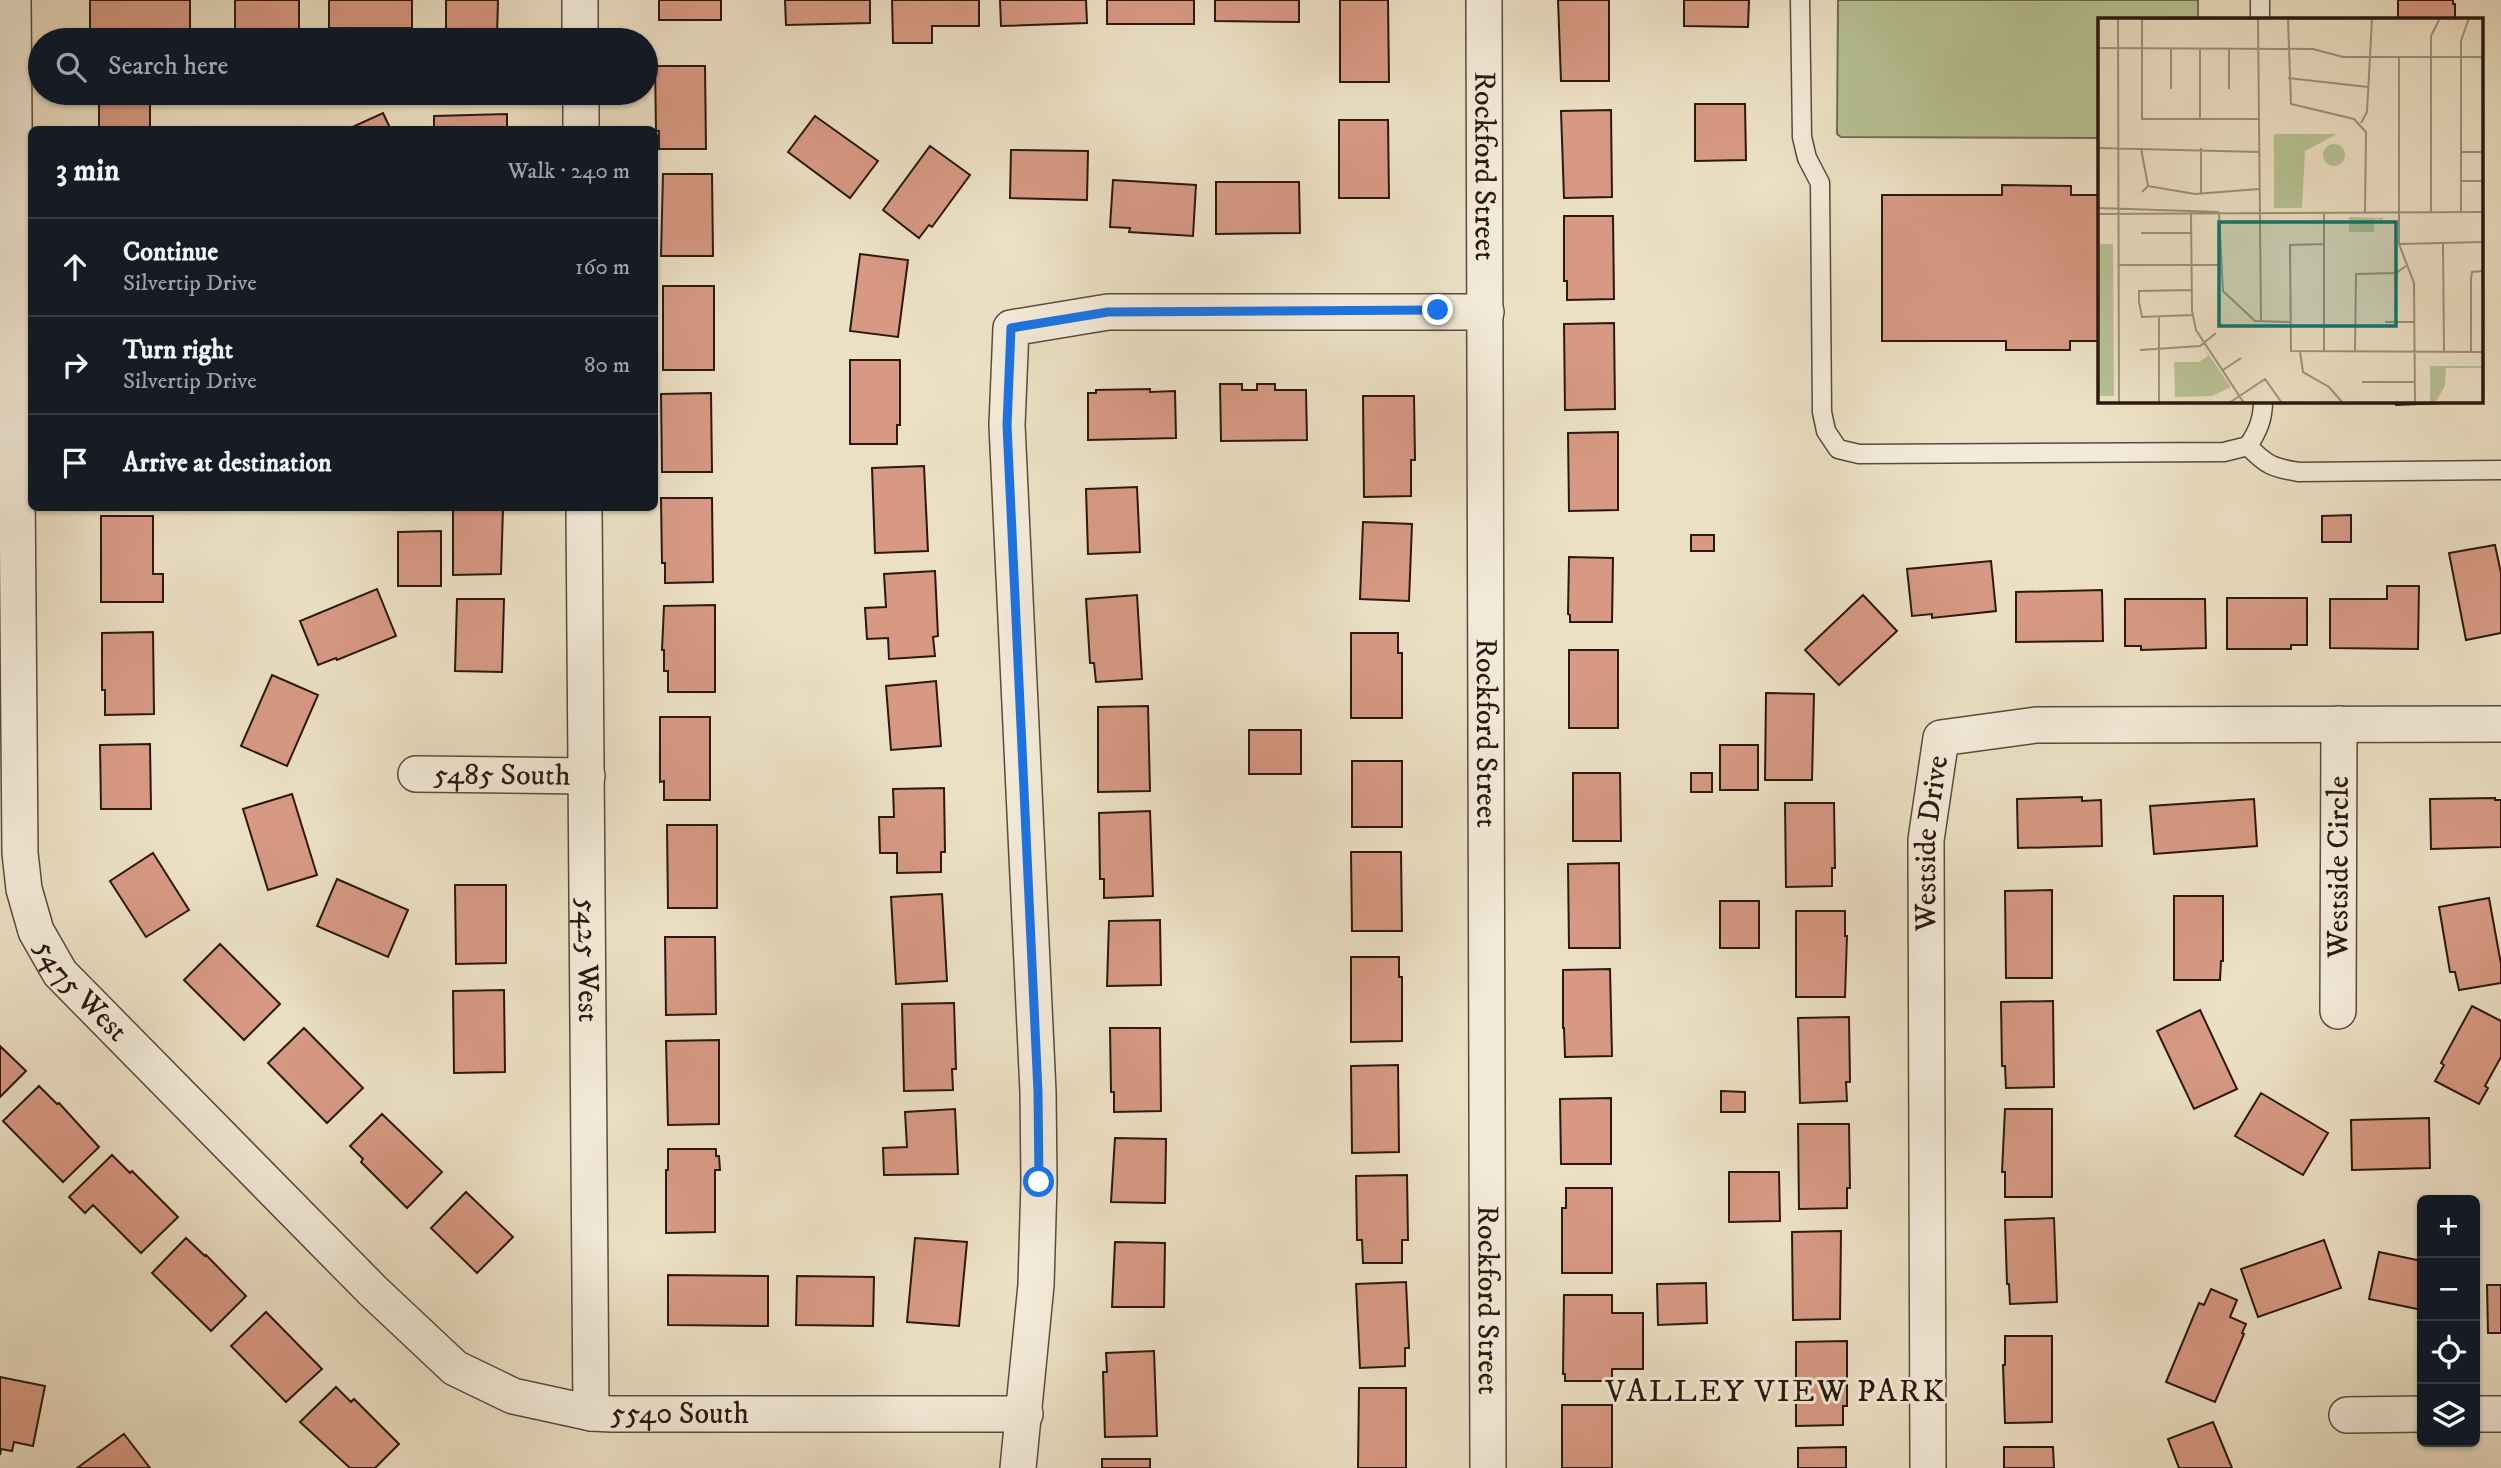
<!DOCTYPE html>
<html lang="en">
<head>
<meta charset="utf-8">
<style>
	:root { --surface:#171b24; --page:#242831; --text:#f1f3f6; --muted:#9ea1a6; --line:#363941 }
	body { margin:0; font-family:"IM FELL DW Pica",serif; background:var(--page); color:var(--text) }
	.controls { position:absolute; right:21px; bottom:21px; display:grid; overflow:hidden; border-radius:10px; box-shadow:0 2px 5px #0004 }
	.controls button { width:63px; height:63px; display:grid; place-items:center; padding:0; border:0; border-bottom:2px solid var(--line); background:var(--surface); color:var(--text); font:35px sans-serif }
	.stop { position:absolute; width:21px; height:21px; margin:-16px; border:5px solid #1a73e8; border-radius:50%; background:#fff }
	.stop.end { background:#1a73e8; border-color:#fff; box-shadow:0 2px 7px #0008 }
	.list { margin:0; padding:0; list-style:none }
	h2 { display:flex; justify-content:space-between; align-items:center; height:91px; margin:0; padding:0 28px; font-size:30px }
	h2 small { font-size:23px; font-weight:400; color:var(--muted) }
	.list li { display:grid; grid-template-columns:46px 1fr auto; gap:21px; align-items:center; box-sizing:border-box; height:98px; padding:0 28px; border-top:2px solid var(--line) }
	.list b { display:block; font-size:26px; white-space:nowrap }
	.list p { margin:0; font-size:23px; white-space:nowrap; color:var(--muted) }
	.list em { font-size:23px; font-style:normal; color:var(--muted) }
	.icon { flex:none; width:38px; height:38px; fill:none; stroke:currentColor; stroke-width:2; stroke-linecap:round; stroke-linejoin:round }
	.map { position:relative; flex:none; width:2501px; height:1468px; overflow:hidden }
	.search { position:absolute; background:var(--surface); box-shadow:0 2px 5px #0004; left:28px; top:28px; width:630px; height:77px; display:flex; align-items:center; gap:18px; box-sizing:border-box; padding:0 24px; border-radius:38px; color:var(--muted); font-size:26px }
	.panel { position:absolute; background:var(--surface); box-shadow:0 2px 5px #0004; left:28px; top:126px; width:630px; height:385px; border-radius:10px }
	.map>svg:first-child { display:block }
</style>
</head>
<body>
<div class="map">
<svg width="2501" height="1468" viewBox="0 0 2501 1468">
	<rect width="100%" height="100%" fill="#ece0c4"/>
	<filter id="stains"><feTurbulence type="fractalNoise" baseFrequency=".00286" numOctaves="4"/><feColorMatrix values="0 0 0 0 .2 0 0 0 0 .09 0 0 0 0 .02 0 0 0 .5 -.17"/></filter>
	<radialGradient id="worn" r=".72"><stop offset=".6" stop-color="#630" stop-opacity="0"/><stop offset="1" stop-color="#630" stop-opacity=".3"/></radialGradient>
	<path fill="#b7c295" stroke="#716d52" stroke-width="2" d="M 1838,0 L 2198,0 L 2198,19 L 2100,19 L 2100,138 L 1841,137 L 1837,134 Z"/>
	<path fill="#d79984" stroke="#2b180f" stroke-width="2" d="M 90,0 L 190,0 L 190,31 L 90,31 Z
		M 235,0 L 299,0 L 299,31 L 235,31 Z
		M 329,0 L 412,0 L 412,28 L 329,28 Z
		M 446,0 L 498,0 L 497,37 L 494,37 L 494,40 L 446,40 Z
		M 659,0 L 721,0 L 721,20 L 659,20 Z
		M 785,0 L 870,0 L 870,23 L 786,25 Z
		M 892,0 L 979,0 L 979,26 L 932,26 L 932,43 L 893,43 Z
		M 1000,0 L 1086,0 L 1087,23 L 1001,26 Z
		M 1107,0 L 1194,0 L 1194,24 L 1107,24 Z
		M 1215,0 L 1299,0 L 1299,22 L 1215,21 Z
		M 1340,0 L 1388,0 L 1389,82 L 1340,82 Z
		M 1558,0 L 1609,0 L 1609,81 L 1561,81 Z
		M 1684,0 L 1749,0 L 1748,27 L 1684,26 Z
		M 2398,0 L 2453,0 L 2453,4 L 2455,4 L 2455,19 L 2398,19 Z
		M 655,66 L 705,66 L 706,149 L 659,149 L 659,131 L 656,131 Z
		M 99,93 L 150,93 L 150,130 L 99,130 Z
		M 1695,104 L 1745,104 L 1746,160 L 1695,161 Z
		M 1611,110 L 1612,197 L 1564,198 L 1561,111 Z
		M 383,113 L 391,130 L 346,130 Z
		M 507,114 L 507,130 L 434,130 L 434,116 Z
		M 815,116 L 878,161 L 850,198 L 788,152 Z
		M 1339,120 L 1388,120 L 1389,198 L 1339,198 Z
		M 930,146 L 970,175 L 932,227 L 929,225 L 919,238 L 883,210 Z
		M 1011,150 L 1088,151 L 1087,200 L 1010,198 Z
		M 663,174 L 712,174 L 713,256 L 661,256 Z
		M 1113,180 L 1196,185 L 1193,236 L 1129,232 L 1130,228 L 1110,227 Z
		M 1216,182 L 1299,182 L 1300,233 L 1216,234 Z
		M 2002,185 L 2071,186 L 2071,195 L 2100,195 L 2100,341 L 2070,341 L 2070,350 L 2006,350 L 2006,341 L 1882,341 L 1882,195 L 2002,195 Z
		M 1564,216 L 1613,216 L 1614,299 L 1567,300 L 1567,281 L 1564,281 Z
		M 860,254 L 908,260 L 898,337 L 850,331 Z
		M 663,286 L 714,286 L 714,370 L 663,370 Z
		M 1614,323 L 1615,409 L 1565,410 L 1564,324 Z
		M 850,360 L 900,360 L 900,425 L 897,425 L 897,444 L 850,444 Z
		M 1220,384 L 1242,384 L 1242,390 L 1257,390 L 1257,384 L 1275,384 L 1275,390 L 1306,390 L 1307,440 L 1221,441 Z
		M 1150,389 L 1150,392 L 1175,391 L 1176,438 L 1088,440 L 1088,393 L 1096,393 L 1096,390 Z
		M 711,393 L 712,472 L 662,472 L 661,394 Z
		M 1363,396 L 1414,396 L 1415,460 L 1411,460 L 1411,496 L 1364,497 Z
		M 2395,401 L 2442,401 L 2442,403 L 2396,405 Z
		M 1618,432 L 1618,510 L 1569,511 L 1568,433 Z
		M 924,466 L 928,551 L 875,553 L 872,468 Z
		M 1137,487 L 1140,552 L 1088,554 L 1086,489 Z
		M 661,498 L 712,498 L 713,582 L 665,583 L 665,563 L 662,563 Z
		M 453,508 L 503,508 L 501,574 L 453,575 Z
		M 2351,515 L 2351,542 L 2322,542 L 2322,516 Z
		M 101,516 L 153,516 L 153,574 L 163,574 L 163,602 L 101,602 Z
		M 1363,522 L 1412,524 L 1409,601 L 1360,599 Z
		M 441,531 L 441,586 L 398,586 L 398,532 Z
		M 1691,535 L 1714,535 L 1714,551 L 1691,551 Z
		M 2495,545 L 2501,573 L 2501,633 L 2466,640 L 2449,553 Z
		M 1569,557 L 1613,558 L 1612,622 L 1570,622 L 1570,615 L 1568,614 Z
		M 1991,561 L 1996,611 L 1932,618 L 1932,614 L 1912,616 L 1907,569 Z
		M 935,571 L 938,636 L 933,637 L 935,656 L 889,659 L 888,638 L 867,639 L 865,608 L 886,607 L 884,574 Z
		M 2387,586 L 2419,586 L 2418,649 L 2330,648 L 2330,599 L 2387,599 Z
		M 377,589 L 396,636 L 337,660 L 336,658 L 318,665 L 300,621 Z
		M 2102,590 L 2103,641 L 2016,642 L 2016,592 Z
		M 1137,595 L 1142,679 L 1096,682 L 1094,663 L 1090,663 L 1086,599 Z
		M 1863,595 L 1897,631 L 1839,685 L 1805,650 Z
		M 2227,598 L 2307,598 L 2307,645 L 2291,645 L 2291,649 L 2227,649 Z
		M 457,599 L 504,599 L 502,672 L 455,671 Z
		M 2125,599 L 2205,599 L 2206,648 L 2141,650 L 2141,646 L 2125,646 Z
		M 715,605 L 715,692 L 668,692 L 668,671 L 664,671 L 664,650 L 662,650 L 664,606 Z
		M 153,632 L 154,714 L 105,715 L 105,690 L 102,690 L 102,633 Z
		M 1351,633 L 1398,633 L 1398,653 L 1402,653 L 1402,718 L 1351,718 Z
		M 1569,650 L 1618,650 L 1618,728 L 1569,728 Z
		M 272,675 L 318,695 L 287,766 L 241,746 Z
		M 936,681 L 941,746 L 891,750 L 886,686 Z
		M 1766,693 L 1814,694 L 1812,780 L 1765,780 Z
		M 1148,706 L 1150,791 L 1098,792 L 1098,707 Z
		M 660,717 L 710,717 L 710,800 L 664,800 L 664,781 L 660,782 Z
		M 1249,730 L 1301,730 L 1301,774 L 1249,774 Z
		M 150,744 L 151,809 L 101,809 L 100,745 Z
		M 1720,745 L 1758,745 L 1758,790 L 1720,790 Z
		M 1352,761 L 1402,761 L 1402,827 L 1352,827 Z
		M 1573,773 L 1620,773 L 1621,841 L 1573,841 Z
		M 1691,773 L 1712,773 L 1712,792 L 1691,792 Z
		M 944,788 L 945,852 L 941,852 L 941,872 L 897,873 L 897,853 L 880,853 L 879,817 L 894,817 L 893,789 Z
		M 292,794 L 317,875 L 268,890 L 243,809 Z
		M 2082,797 L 2082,801 L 2101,800 L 2102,846 L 2018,848 L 2017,799 Z
		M 2495,798 L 2495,800 L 2501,800 L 2501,847 L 2431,849 L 2430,799 Z
		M 2254,799 L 2257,846 L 2154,854 L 2150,806 Z
		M 1785,803 L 1834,803 L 1835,868 L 1832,868 L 1832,886 L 1786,887 Z
		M 1150,811 L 1153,896 L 1104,898 L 1104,879 L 1100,879 L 1099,813 Z
		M 667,825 L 717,825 L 717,908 L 668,908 Z
		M 1351,852 L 1401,852 L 1402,931 L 1352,931 Z
		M 153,853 L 189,910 L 146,937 L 110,881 Z
		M 1619,863 L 1620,948 L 1569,948 L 1568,864 Z
		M 337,879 L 408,910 L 388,957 L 317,926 Z
		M 455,885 L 506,885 L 506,963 L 456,964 Z
		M 2052,890 L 2052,978 L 2006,978 L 2005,891 Z
		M 942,894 L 947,981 L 896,984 L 891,897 Z
		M 2174,896 L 2223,896 L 2223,961 L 2221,961 L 2220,980 L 2174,980 Z
		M 2489,898 L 2501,964 L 2501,983 L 2459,990 L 2455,972 L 2450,972 L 2439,907 Z
		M 1720,901 L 1759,901 L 1759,948 L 1720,948 Z
		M 1796,911 L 1845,911 L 1845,936 L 1847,936 L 1845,997 L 1796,997 Z
		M 1160,920 L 1161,985 L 1107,986 L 1109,921 Z
		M 665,937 L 715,937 L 716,1014 L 666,1015 Z
		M 220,944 L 280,1004 L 244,1040 L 184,980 Z
		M 1351,957 L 1399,957 L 1399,977 L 1402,977 L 1402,1041 L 1351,1042 Z
		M 1610,969 L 1612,1056 L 1565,1057 L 1564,1028 L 1563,1028 L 1563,970 Z
		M 504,990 L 505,1072 L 454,1073 L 453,991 Z
		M 2053,1001 L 2054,1087 L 2006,1088 L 2005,1066 L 2002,1066 L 2001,1002 Z
		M 954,1003 L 956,1069 L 952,1069 L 953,1090 L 904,1091 L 902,1004 Z
		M 2472,1006 L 2501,1021 L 2501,1057 L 2485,1086 L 2488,1088 L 2479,1104 L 2435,1081 L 2444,1065 L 2441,1063 Z
		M 2200,1010 L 2237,1089 L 2194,1109 L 2157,1031 Z
		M 1849,1017 L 1850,1082 L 1846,1082 L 1847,1101 L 1800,1103 L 1798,1018 Z
		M 304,1028 L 363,1088 L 327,1123 L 268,1063 Z
		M 1110,1028 L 1160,1028 L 1161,1111 L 1114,1112 L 1114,1092 L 1111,1092 Z
		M 719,1040 L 719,1124 L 668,1125 L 666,1041 Z
		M 0,1046 L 26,1071 L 0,1097 Z
		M 1398,1065 L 1399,1152 L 1352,1153 L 1351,1066 Z
		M 39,1086 L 57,1104 L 59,1103 L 99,1147 L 63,1182 L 3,1121 Z
		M 1721,1091 L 1745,1092 L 1745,1112 L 1721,1112 Z
		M 2261,1093 L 2328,1133 L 2303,1175 L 2235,1136 Z
		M 1611,1098 L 1611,1164 L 1561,1164 L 1560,1099 Z
		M 955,1109 L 958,1174 L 884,1175 L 883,1148 L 907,1147 L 905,1112 Z
		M 2005,1109 L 2052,1109 L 2052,1197 L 2005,1197 L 2005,1172 L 2002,1172 Z
		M 382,1114 L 442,1172 L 407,1208 L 361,1162 L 363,1159 L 350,1146 Z
		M 2429,1118 L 2430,1168 L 2352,1170 L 2351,1120 Z
		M 1798,1124 L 1849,1124 L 1850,1188 L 1847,1188 L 1847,1208 L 1799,1209 Z
		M 1115,1138 L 1166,1139 L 1165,1203 L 1111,1202 Z
		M 668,1149 L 716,1149 L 716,1156 L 719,1156 L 720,1170 L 715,1170 L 715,1232 L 666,1233 L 666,1170 L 668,1170 Z
		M 112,1155 L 130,1173 L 132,1171 L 178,1217 L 141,1253 L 93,1205 L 85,1213 L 69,1197 Z
		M 1729,1172 L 1779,1172 L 1780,1221 L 1729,1222 Z
		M 1407,1175 L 1408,1240 L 1402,1240 L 1402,1263 L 1363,1263 L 1362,1240 L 1357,1240 L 1356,1176 Z
		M 1566,1188 L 1612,1188 L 1612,1273 L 1562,1273 L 1562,1208 L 1566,1208 Z
		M 466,1192 L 513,1237 L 477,1273 L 431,1228 Z
		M 2054,1218 L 2057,1302 L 2010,1304 L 2009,1284 L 2007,1284 L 2005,1220 Z
		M 1841,1231 L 1840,1319 L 1793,1320 L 1792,1232 Z
		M 186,1238 L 205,1256 L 206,1255 L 246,1296 L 211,1331 L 152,1273 Z
		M 915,1238 L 967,1242 L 959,1326 L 907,1322 Z
		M 2324,1240 L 2341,1288 L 2258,1317 L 2241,1269 Z
		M 1115,1242 L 1165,1243 L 1164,1307 L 1112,1307 Z
		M 2379,1252 L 2422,1261 L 2422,1310 L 2369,1299 Z
		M 668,1275 L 768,1276 L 768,1326 L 668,1325 Z
		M 797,1276 L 874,1277 L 873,1326 L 796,1325 Z
		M 1406,1282 L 1409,1348 L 1405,1348 L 1405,1366 L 1360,1368 L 1356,1284 Z
		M 1706,1283 L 1707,1323 L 1658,1325 L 1657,1284 Z
		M 2487,1285 L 2501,1285 L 2501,1333 L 2488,1333 Z
		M 2211,1289 L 2237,1300 L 2230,1317 L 2246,1324 L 2242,1333 L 2244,1334 L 2215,1402 L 2166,1382 L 2199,1303 L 2204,1305 Z
		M 1564,1295 L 1612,1295 L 1612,1313 L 1643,1313 L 1643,1369 L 1612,1369 L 1612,1381 L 1565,1381 L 1565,1374 L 1563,1374 Z
		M 266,1312 L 322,1369 L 286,1402 L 231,1346 Z
		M 2005,1336 L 2052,1336 L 2052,1422 L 2005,1423 L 2003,1365 L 2005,1365 Z
		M 1847,1341 L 1847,1406 L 1843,1406 L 1843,1425 L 1796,1426 L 1796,1342 Z
		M 1154,1351 L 1157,1436 L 1105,1437 L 1103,1372 L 1107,1372 L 1106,1353 Z
		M 0,1377 L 45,1386 L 33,1446 L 14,1442 L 12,1451 L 1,1449 L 0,1455 Z
		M 336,1387 L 351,1402 L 354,1399 L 399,1444 L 375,1468 L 350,1468 L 300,1422 Z
		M 1359,1388 L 1406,1388 L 1406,1468 L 1358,1468 Z
		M 1562,1405 L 1612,1405 L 1612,1468 L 1562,1468 Z
		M 2213,1422 L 2232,1468 L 2179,1468 L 2168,1439 Z
		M 124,1434 L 150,1468 L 77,1468 Z
		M 1846,1447 L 1846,1468 L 1798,1468 L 1798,1448 Z
		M 2004,1447 L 2053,1447 L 2054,1468 L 2004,1468 Z
		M 1102,1459 L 1150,1459 L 1150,1468 L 1102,1468 Z"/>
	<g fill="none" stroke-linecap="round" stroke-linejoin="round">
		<g stroke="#5b4a3c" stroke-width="21">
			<path id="service" d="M 1800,0 L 1802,137 L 1807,158 L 1820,183 L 1822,412 L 1826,431 L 1838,449 L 1859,454 L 2224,452 L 2248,446 C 2258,431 2263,419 2263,401
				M 2260,0 L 2260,19
				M 2248,446 C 2266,465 2273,468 2299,472 L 2501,470"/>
		</g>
		<g stroke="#5b4a3c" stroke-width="38">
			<g id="minor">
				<path id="s1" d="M 13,0 L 20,853 L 24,889 L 36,931 L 60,973 L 373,1291 L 455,1368 L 513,1396 L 591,1413 L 612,1414 L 1025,1414"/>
				<path d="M 580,0 L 580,40"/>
				<path id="s2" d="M 1484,0 L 1488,1468"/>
				<path d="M 581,93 L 581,130"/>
				<path id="s3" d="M 584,508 L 591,1413"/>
				<path id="s4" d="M 416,774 L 587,776"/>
				<path id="s5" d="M 2338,1011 L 2339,724"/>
				<path d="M 2475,1414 L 2501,1414"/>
				<path d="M 2347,1415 L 2422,1414"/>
				<path d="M 1018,1468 L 1036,1285 L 1039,1182 L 1038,1092 L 1007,425 L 1011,328 L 1108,312 L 1486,312"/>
				<path id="s6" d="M 1928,1468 L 1926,840 L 1941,738 L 2036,725 L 2501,724"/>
			</g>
		</g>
		<use href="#service" stroke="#f3ebd9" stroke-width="18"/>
		<use href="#minor" stroke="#f3ebd9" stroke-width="35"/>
	</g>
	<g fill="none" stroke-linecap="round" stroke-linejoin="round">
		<path stroke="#1a73e8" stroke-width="9" d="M 1039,1182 L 1038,1092 L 1007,425 L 1011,328 L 1108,312 L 1438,310"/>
	</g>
	<g text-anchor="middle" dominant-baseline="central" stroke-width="6" stroke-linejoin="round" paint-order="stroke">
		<g font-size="30" fill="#2b180f" stroke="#f3ebd9">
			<text stroke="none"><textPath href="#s2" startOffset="166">Rockford Street</textPath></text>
			<text stroke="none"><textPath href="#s2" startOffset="733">Rockford Street</textPath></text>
			<text stroke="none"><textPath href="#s4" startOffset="86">5485 South</textPath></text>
			<text stroke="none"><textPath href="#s6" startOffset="625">Westside Drive</textPath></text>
			<text stroke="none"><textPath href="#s5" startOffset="144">Westside Circle</textPath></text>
			<text stroke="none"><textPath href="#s3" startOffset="452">5425 West</textPath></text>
			<text stroke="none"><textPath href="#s1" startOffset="1008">5475 West</textPath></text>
			<text stroke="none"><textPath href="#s2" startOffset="1300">Rockford Street</textPath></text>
			<text stroke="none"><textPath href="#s1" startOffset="1773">5540 South</textPath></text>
		</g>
		<g font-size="32" letter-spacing="2" fill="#2b180f" stroke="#f3ebd9">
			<text x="1776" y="1392">VALLEY VIEW PARK</text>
		</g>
	</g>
	<g transform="translate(2098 18)">
		<rect width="385" height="385" fill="#ece0c4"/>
		<path d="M 176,116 L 239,116 L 207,133 L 204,190 L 176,190 ZM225 137a11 11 0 1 1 22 0a11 11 0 1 1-22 0ZM 251,199 L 285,200 L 285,203 L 277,201 L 276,214 L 251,214 ZM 0,226 L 15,226 L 16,378 L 0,378 ZM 106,330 L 133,369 L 114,378 L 77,379 L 76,344 L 101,344 L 110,338 ZM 332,348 L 385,348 L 385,350 L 348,350 L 347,368 L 337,385 L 332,385 Z" fill="#b7c295"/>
		<path fill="none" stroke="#9f907c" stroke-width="2" d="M 20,0 L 21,385M 160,1 L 44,1 L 44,101 L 160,101M 160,1 L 163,304M 0,30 L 215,31 L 245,39 L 385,39M 73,31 L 73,71M 102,31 L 102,101M 301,39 L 301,226 L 316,265 L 317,385M 190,60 L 270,69M 131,71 L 131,31M 263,105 L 269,94 L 274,1M 0,130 L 161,134M 43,130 L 50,168M 103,130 L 103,175M 363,134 L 385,134M 363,163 L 385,163M 44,174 L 50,168 L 97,176 L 161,171M 0,190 L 121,194M 267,194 L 268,114 L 256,101 L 193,86 L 190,1 L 312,0M 333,194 L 333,18 L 342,0M 363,194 L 363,23 L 371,0M 121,195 L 125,273 L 157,303 L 193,304M 226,195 L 226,334M 0,196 L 385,194M 93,196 L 94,293 L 98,312 L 146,385M 43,215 L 93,215M 226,226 L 192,227 L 193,333 L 385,334M 301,226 L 385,224M 345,226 L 346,333M 21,247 L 122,247M 93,272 L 41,273 L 41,284 L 44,299 L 94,297M 61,299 L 61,385M 287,304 L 316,304M 42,332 L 102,328 L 118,315M 373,333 L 373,261 L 374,254 L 385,253M 202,334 L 205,354 L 231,369 L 245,385M 257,334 L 258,256 L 298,255 L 308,248M 125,352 L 143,340M 264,364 L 317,364M 131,385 L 167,361 L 184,385"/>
		<path fill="#0f766e" fill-opacity="0.15" stroke="#0f766e" stroke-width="3.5" d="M 121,204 L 298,204 L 298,308 L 121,308 Z"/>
		<rect width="385" height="385" fill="none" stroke="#2b180f" stroke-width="3.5"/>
	</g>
	<rect width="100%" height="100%" filter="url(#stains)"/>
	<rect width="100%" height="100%" fill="url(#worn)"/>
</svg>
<div class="controls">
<button>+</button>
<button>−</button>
<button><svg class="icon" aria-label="locate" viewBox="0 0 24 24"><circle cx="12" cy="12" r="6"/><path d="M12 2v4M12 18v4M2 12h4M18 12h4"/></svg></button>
<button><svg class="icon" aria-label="layers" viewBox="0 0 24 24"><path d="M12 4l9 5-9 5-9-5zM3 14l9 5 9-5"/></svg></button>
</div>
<div class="stop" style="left:1039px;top:1182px"></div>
<div class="stop end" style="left:1438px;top:310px"></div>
<div class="search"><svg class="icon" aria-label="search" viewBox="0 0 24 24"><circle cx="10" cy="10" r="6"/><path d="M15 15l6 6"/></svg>Search here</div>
<section class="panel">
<h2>3 min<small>Walk · 240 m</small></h2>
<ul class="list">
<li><svg class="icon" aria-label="ahead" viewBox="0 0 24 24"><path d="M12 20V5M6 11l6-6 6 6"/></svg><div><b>Continue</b><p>Silvertip Drive</p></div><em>160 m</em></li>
<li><svg class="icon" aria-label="right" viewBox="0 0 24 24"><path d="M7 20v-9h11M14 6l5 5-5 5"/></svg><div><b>Turn right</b><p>Silvertip Drive</p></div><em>80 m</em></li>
<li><svg class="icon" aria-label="arrive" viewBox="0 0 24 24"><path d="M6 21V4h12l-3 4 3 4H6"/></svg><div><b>Arrive at destination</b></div></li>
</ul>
</section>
</div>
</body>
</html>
